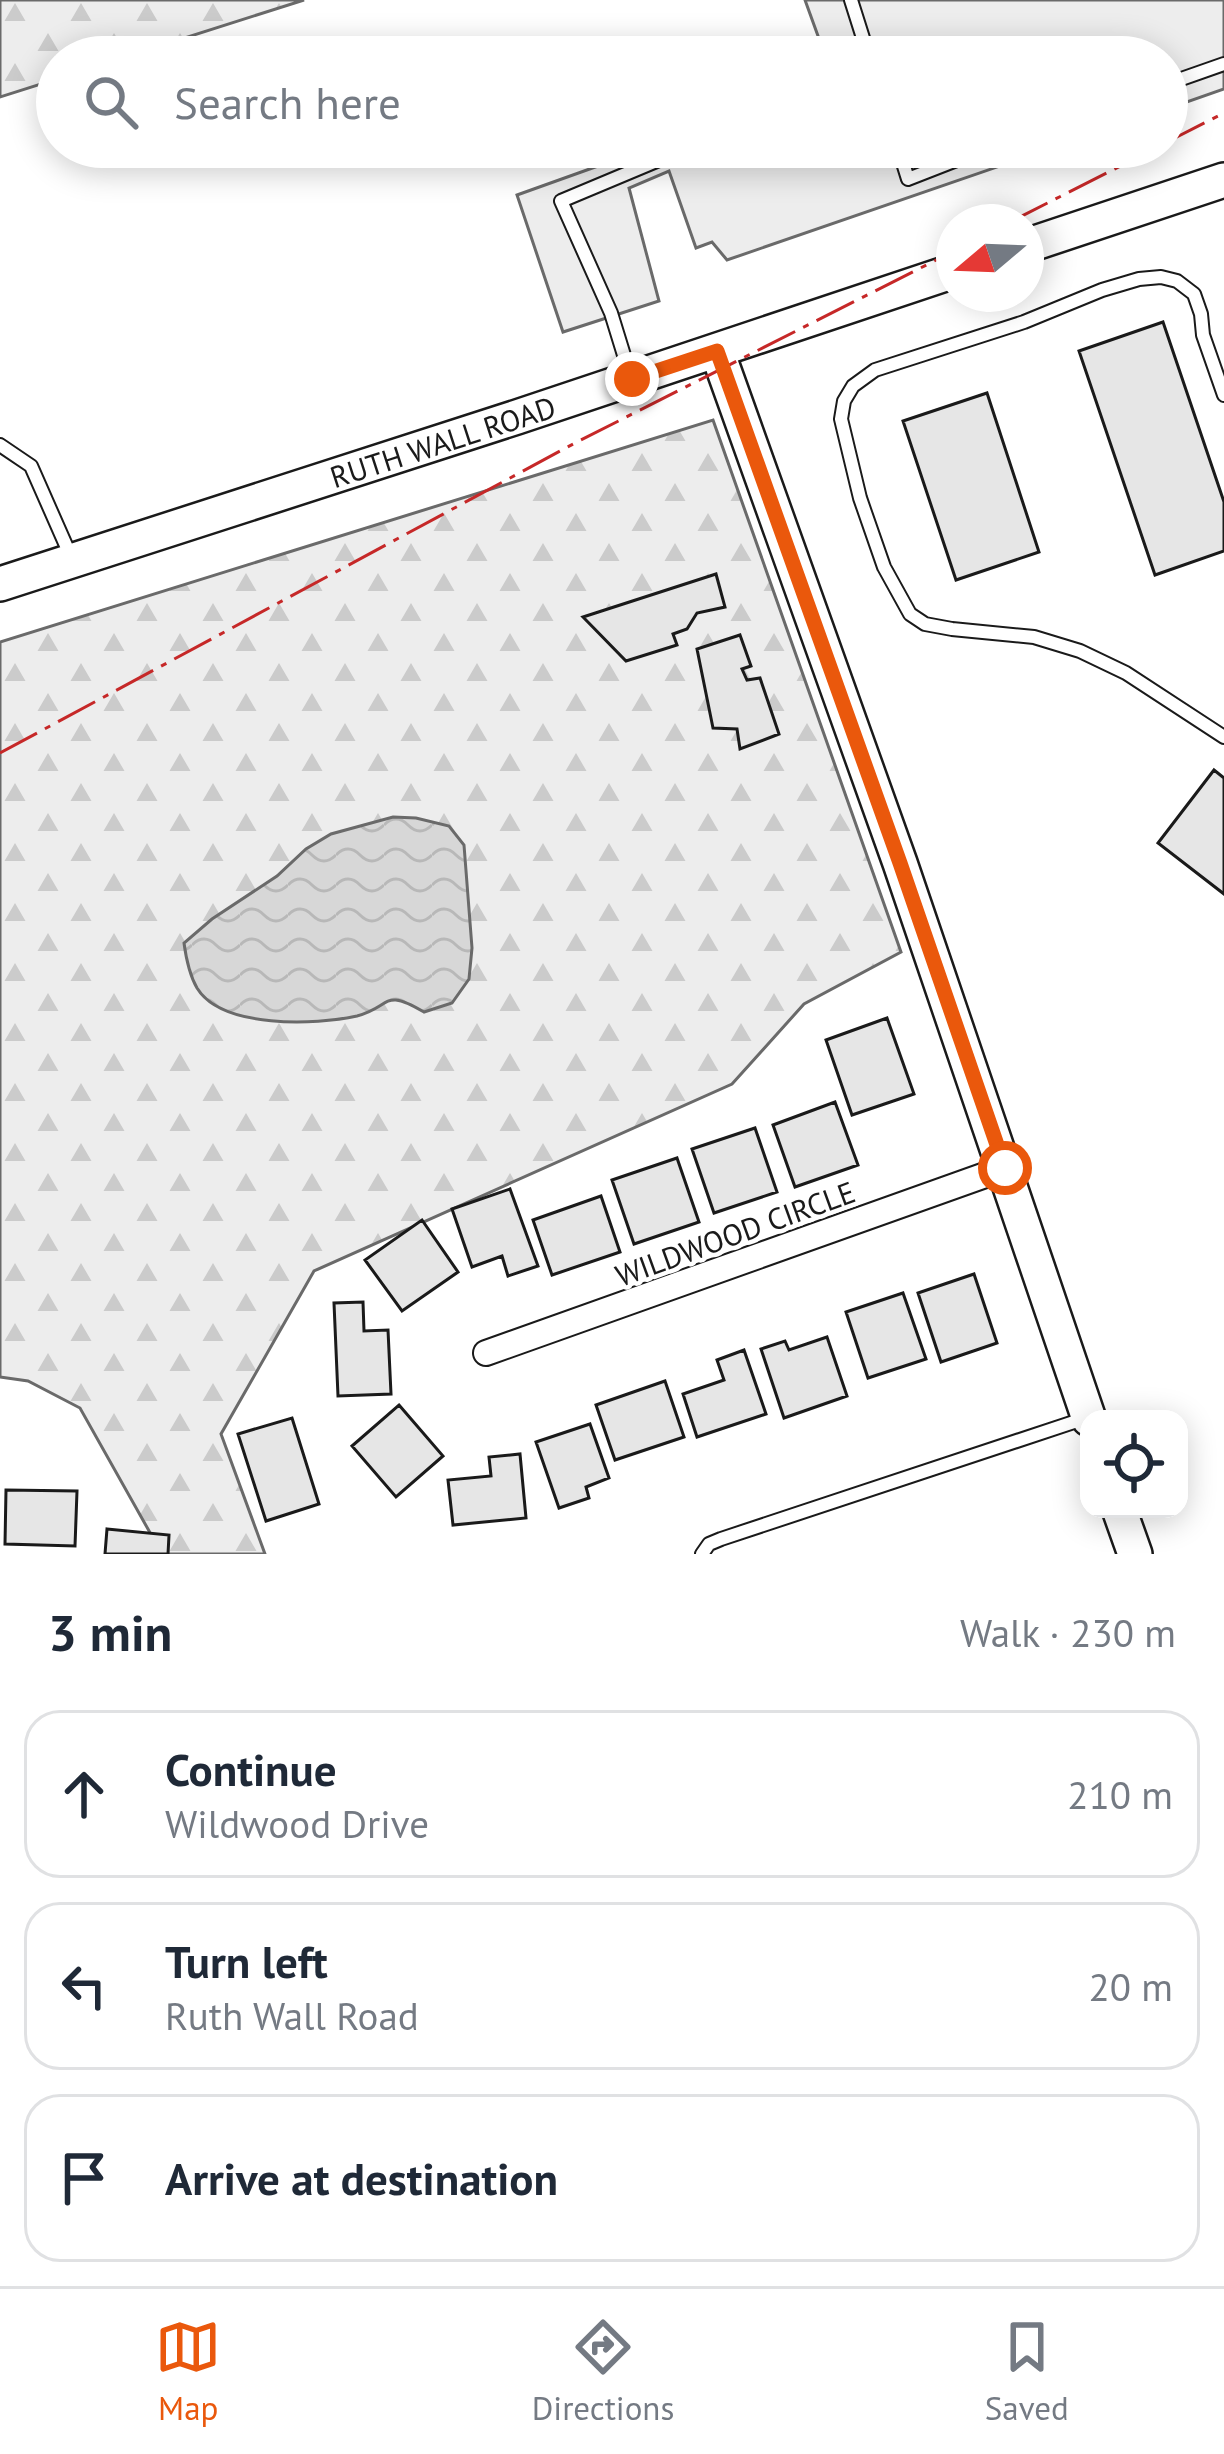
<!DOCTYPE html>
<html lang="en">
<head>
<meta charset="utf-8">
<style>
	:root { --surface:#fff; --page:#f2f2f3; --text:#1f2937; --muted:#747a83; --line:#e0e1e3; --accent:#ea580c }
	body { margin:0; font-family:"PT Sans",sans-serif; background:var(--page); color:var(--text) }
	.controls { position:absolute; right:36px; bottom:36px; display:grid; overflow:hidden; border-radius:24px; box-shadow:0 6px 30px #0003 }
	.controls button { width:108px; height:108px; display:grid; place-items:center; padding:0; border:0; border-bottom:3px solid var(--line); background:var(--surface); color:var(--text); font:60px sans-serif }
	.compass { position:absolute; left:936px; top:204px; width:108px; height:108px; border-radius:50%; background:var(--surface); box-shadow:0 6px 30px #0003; rotate:251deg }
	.stop { position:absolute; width:36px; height:36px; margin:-27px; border:9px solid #ea580c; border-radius:50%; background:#fff }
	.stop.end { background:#ea580c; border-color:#fff; box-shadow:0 3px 12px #0008 }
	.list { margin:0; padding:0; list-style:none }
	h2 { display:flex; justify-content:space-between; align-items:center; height:156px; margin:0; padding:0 48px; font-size:51px }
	h2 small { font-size:39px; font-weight:400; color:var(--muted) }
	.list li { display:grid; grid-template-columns:78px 1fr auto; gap:36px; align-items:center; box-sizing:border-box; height:168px; margin:0 24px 24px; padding:0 24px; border:3px solid var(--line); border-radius:36px }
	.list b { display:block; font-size:45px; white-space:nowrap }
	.list p { margin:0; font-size:39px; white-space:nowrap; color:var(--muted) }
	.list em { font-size:39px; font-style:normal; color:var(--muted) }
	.icon { flex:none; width:66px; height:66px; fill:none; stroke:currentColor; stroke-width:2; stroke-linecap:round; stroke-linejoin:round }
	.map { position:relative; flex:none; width:1224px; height:1554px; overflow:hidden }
	.search { position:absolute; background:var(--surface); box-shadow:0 6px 30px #0003; left:36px; right:36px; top:36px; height:132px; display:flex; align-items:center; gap:30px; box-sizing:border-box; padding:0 42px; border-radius:66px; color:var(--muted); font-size:45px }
	.sheet { height:732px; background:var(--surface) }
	nav { display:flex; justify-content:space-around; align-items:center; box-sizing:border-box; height:168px; border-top:3px solid var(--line); background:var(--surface); font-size:33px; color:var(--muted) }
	nav a { display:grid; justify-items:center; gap:6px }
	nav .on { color:var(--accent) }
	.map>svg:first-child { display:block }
</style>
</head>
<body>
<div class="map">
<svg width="1224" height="1554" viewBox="0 0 1224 1554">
	<defs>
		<pattern id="forest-firs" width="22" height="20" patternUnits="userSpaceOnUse" patternTransform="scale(3)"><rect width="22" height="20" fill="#ededed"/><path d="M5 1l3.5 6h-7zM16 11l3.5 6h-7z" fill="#cbcbcb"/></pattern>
		<pattern id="water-waves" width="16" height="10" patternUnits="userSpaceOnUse" patternTransform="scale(3)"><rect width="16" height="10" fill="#d7d7d7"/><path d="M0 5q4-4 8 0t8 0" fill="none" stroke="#b8b8b8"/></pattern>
	</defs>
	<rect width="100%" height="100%" fill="#fff"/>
	<path fill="url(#forest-firs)" stroke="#6a6a6a" stroke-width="3" d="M 0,0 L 304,0 L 125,57 L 57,57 L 57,79 L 0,97 Z
		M 713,420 L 901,952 L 804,1004 L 732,1084 L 314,1271 L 221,1434 L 265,1554 L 162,1554 L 80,1408 L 28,1381 L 0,1377 L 0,642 Z"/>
	<path fill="#ededed" stroke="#6a6a6a" stroke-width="3" d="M 805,0 L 1224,0 L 1224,89 L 1167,109 L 1167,57 L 799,57 L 822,47 Z
		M 651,147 L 1055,147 L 727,260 L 712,242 L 696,248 L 669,171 L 629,188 L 659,301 L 563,332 L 517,195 Z"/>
	<path fill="url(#water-waves)" stroke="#6a6a6a" stroke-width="3" d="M 393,817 L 416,818 L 449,826 L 464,845 L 472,948 L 469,979 L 452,1003 L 424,1012 C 382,987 392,1007 357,1016 C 316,1025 222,1029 197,988 C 189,974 186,958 184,943 L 212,919 L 277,876 L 306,849 L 331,834 Z"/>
	<path fill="#e6e6e6" stroke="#1a1a1a" stroke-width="3" d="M 1163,322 L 1224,502 L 1224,551 L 1155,575 L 1079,351 Z
		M 987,393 L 1039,552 L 956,580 L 903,421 Z
		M 716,574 L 725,607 L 697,613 L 687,629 L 673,634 L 677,645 L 626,661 L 583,617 Z
		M 740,635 L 751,666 L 742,669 L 747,680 L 760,678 L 779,734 L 740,749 L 737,729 L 713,728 L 697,649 Z
		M 1214,770 L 1224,778 L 1224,894 L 1158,843 Z
		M 887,1018 L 914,1094 L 852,1115 L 826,1040 Z
		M 835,1102 L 858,1165 L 795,1187 L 773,1125 Z
		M 755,1128 L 777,1192 L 714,1213 L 692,1149 Z
		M 677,1158 L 699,1222 L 634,1244 L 612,1180 Z
		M 510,1189 L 538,1266 L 508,1276 L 502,1256 L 472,1267 L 452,1209 Z
		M 601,1196 L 620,1252 L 552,1275 L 533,1220 Z
		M 422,1220 L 458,1272 L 402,1311 L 365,1260 Z
		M 974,1274 L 997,1343 L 941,1362 L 918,1293 Z
		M 903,1293 L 926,1359 L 868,1378 L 846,1312 Z
		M 363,1302 L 364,1331 L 388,1330 L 391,1394 L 338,1396 L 334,1303 Z
		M 827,1337 L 847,1396 L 784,1418 L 761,1349 L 785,1341 L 789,1350 Z
		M 744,1350 L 766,1414 L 697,1437 L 683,1394 L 724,1380 L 717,1360 Z
		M 665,1381 L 684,1437 L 615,1460 L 596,1405 Z
		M 399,1405 L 443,1456 L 396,1497 L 352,1446 Z
		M 292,1418 L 319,1504 L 266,1521 L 238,1434 Z
		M 590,1424 L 609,1478 L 586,1487 L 589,1498 L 559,1508 L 536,1442 Z
		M 520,1454 L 526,1518 L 453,1525 L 448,1480 L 491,1476 L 489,1457 Z
		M 6,1490 L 77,1491 L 75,1546 L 5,1544 Z
		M 107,1529 L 169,1535 L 168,1554 L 105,1554 Z"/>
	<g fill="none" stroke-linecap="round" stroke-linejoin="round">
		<g stroke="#1a1a1a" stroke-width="16">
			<path id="lane" d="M 851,0 L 869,57
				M 1167,84 L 1224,64
				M 898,147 L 908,179 L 990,147
				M 631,378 L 611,313 L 561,201 L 666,157 L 718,147
				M 1224,395 L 1203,335 L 1201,314 L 1194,294 L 1177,281 L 1161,277 L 1139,279 L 1102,290 L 1024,322 L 875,370 L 853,386 L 844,401 L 841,419 L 860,498 L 884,567 L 910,614 L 925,624 L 952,629 L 1034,637 L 1080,651 L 1126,673 L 1224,737
				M 0,445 L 31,466 L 72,559
				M 702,1554 L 709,1544 L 721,1539 L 1083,1419"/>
		</g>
		<g stroke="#1a1a1a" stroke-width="28">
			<path id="street" d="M 486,1353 L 1005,1168"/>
		</g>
		<g stroke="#1a1a1a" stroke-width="38">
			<g id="secondary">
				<path d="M 1026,246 L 1224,180"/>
				<path d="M 717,351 L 900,863 L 1089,1419"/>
				<path id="s1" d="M 0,584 L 517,417 L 954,271"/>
				<path d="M 1119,1509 L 1135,1554"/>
			</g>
		</g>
		<use href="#lane" stroke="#fff" stroke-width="12"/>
		<use href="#street" stroke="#fff" stroke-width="24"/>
		<use href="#secondary" stroke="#fff" stroke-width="33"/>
		<path stroke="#c62828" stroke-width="3" stroke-dasharray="42 9 6 9" stroke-linecap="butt" d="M 1167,142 L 1224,113
			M 1010,222 L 1158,147
			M 0,753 L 575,443 L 954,251"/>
	</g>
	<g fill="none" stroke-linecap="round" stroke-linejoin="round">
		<path stroke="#ea580c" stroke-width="15" d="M 632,379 L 717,351 L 900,863 L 1005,1168"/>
	</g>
	<g text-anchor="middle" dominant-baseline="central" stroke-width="9" stroke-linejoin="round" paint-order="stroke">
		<g font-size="30" fill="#1a1a1a" stroke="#fff">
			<text stroke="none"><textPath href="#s1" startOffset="465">RUTH WALL ROAD</textPath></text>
			<text transform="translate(735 1233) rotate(-20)">WILDWOOD CIRCLE</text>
		</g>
	</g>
</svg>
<div class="controls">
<button><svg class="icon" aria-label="locate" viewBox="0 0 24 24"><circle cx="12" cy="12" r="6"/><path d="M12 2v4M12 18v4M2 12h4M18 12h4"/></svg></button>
</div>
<svg class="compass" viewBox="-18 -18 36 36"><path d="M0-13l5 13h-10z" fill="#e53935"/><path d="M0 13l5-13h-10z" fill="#747a83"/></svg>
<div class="stop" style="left:1005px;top:1168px"></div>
<div class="stop end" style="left:632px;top:379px"></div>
<div class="search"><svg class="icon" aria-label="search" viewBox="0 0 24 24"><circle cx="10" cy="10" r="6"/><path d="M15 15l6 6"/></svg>Search here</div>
</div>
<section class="sheet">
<h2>3 min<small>Walk · 230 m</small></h2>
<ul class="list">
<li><svg class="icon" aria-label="ahead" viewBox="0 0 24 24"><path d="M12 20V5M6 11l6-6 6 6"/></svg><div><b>Continue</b><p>Wildwood Drive</p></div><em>210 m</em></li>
<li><svg class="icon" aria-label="left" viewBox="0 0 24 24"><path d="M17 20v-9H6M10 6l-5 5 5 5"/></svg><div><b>Turn left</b><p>Ruth Wall Road</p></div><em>20 m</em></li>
<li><svg class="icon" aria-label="arrive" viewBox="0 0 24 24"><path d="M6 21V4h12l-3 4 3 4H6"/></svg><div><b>Arrive at destination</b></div></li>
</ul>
</section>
<nav>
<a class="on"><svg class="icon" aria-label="map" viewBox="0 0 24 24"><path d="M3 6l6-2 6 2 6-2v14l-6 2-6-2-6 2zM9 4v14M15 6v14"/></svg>Map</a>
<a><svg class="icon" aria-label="directions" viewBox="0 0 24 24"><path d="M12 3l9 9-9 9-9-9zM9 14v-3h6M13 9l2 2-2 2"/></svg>Directions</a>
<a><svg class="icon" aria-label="saved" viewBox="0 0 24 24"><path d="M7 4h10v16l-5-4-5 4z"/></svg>Saved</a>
</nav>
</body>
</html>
